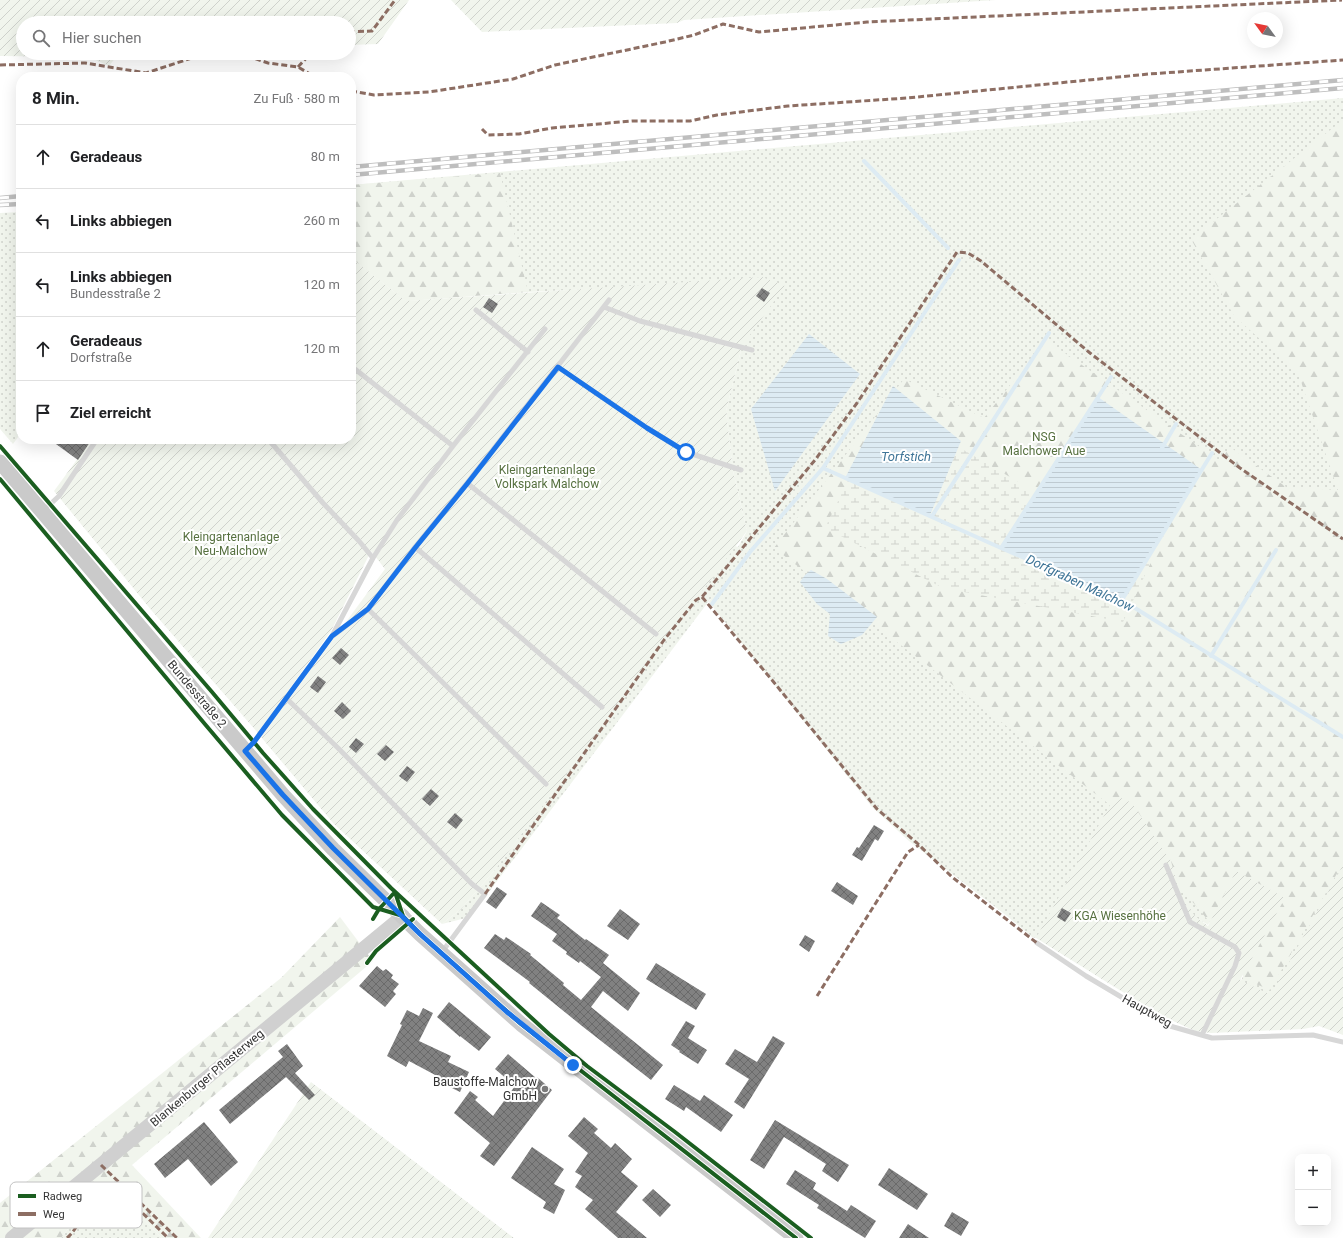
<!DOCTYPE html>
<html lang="de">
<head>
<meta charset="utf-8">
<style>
	:root { --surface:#fff; --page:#f6f6f6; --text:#202124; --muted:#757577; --line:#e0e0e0 }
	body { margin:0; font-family:Roboto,sans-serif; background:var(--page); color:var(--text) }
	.controls { position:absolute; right:12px; bottom:12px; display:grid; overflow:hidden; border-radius:8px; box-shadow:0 4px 16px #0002 }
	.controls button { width:36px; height:36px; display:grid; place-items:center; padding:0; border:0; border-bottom:1px solid var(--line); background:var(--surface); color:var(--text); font:20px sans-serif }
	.compass { position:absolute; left:1247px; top:12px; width:36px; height:36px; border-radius:50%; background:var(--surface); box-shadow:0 4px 16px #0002; rotate:303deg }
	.stop { position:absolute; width:12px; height:12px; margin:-9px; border:3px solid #1a73e8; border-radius:50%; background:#fff }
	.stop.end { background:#1a73e8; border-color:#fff; box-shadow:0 1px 4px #0008 }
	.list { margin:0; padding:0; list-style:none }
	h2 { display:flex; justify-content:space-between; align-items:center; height:52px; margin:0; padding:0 16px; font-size:17px }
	h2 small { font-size:13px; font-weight:400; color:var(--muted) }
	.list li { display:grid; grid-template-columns:26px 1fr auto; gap:12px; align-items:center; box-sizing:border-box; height:64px; padding:0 16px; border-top:1px solid var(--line) }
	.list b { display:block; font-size:15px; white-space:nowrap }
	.list p { margin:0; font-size:13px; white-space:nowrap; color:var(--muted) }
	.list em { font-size:13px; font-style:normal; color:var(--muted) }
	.icon { flex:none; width:22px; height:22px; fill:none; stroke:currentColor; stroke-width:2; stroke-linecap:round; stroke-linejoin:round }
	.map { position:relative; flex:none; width:1343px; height:1238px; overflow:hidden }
	.search { position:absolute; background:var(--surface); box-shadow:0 4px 16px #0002; left:16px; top:16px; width:340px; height:44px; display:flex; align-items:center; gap:10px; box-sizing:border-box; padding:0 14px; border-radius:22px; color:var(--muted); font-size:15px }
	.panel { position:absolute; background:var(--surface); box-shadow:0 4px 16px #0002; left:16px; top:72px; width:340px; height:372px; border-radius:16px }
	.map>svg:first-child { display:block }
</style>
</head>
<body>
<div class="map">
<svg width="1343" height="1238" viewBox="0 0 1343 1238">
	<defs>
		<pattern id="grass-dots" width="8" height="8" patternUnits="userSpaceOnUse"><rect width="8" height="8" fill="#f1f5ed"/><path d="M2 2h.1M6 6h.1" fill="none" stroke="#cfd2cc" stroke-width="1.8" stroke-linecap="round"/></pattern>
		<pattern id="forest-firs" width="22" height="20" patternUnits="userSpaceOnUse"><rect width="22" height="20" fill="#f1f5ed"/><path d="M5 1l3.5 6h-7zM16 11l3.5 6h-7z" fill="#cfd2cc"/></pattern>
		<pattern id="wetland-marsh" width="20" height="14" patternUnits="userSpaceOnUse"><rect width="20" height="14" fill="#f1f5ed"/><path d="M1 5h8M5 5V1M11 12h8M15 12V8" fill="none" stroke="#cfd2cc"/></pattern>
		<pattern id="garden-furrows" width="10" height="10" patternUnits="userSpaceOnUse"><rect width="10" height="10" fill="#f1f5ed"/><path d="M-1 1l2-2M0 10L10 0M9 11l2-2" fill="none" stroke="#cfd2cc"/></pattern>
		<pattern id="water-rules" width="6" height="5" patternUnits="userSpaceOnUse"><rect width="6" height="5" fill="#ddebf3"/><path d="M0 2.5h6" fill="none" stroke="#becad1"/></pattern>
		<pattern id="building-cross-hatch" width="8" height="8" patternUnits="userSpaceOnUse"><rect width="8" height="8" fill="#818181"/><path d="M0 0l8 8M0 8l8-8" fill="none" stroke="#6a6a6a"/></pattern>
	</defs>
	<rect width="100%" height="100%" fill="#fff"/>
	<path fill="url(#grass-dots)" d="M 1343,98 L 1343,867 L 1271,996 L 1240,982 L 1287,898 L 1236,870 L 1208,925 L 1194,916 L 1036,938 L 1032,937 L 1007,916 L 909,841 L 872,807 L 709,602 L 712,597 L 470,917 L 442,924 L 461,909 L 494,871 L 735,546 L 738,547 L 747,531 L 733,471 L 726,411 L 742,346 L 635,287 L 528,292 L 406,301 L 351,258 L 351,185 Z
		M 21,212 L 21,433 L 13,444 L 0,429 L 0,213 Z
		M 110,1193 L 118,1194 L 131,1206 L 162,1238 L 61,1238 L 92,1198 Z"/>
	<path fill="url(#forest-firs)" d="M 1343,120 L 1343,863 L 1270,990 L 1244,979 L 1236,953 L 1110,805 L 774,548 L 904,379 L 984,418 L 1046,340 L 1220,461 L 1230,447 L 1286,487 L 1338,490 L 1298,373 L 1234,316 L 1191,239 Z
		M 500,173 L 528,292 L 406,301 L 351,258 L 351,185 Z
		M 340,917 L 373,961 L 132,1165 L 201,1238 L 162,1238 L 131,1206 L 118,1194 L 110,1193 L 92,1198 L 61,1238 L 0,1238 L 0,1203 L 281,978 Z"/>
	<path fill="url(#wetland-marsh)" d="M 885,404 L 1152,560 L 1123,622 L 943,588 L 825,528 Z"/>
	<path fill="url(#garden-furrows)" d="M 0,0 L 409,0 L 378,44 L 349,45 L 349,23 L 23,23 L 23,53 L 131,53 L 116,57 L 109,66 L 89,57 L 0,56 Z
		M 451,0 L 996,0 L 684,20 L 677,23 L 482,32 Z
		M 351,258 L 406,301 L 762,277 L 785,286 L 742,346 L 726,411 L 733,471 L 747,531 L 494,871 L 461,909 L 442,924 L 334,824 L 261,737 L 385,569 L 371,551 L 331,631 L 258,733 L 152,611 L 54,491 L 92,439 L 351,439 Z
		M 1121,798 L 1132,803 L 1171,861 L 1179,891 L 1185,903 L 1195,916 L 1208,926 L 1236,871 L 1285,898 L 1240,980 L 1271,995 L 1343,865 L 1343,1035 L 1319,1026 L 1303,1029 L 1211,1033 L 1195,1031 L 1158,1014 L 1036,938 L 1110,805 Z
		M 311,1082 L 514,1238 L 208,1238 Z"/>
	<path fill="url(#water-rules)" d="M 809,334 L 860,374 L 775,491 L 751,409 Z
		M 893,386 L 961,441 L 930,515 L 845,478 Z
		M 1098,397 L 1202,470 L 1122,600 L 1001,548 Z
		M 811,570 L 827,579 L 877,617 L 862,635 L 841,644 L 828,636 L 830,614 L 817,604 L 800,582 L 805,575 Z"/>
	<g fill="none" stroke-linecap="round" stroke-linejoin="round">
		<path stroke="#ddebf3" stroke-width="4" d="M 864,161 L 948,248
			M 1162,448 L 1176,424
			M 823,468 L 1001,548 L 1122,600 L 1343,737
			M 932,516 L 1049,333
			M 1001,548 L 1111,377
			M 1122,600 L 1212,453
			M 712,604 L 750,552 L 823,468 L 959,260
			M 1211,656 L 1276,550"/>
	</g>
	<path fill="url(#building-cross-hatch)" d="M 762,288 L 770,293 L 764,302 L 756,296 Z
		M 489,298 L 498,304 L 492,313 L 483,307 Z
		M 49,439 L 92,439 L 78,460 Z
		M 341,648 L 349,655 L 340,665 L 332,658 Z
		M 318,676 L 326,682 L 318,693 L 310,687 Z
		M 342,702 L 351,711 L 343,719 L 334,711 Z
		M 356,738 L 364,744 L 356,753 L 349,747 Z
		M 386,745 L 394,752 L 385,761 L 377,754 Z
		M 407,766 L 415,772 L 407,782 L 399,776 Z
		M 431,789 L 439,796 L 430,806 L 422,799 Z
		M 455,813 L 463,820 L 456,829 L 447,822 Z
		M 874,825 L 884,831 L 878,841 L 875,839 L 862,861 L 852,855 L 857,847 L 859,848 Z
		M 837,882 L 858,896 L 853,905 L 831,891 Z
		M 497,887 L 507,894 L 496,909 L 486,902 Z
		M 541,902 L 560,915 L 557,918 L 585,940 L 586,939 L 609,955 L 603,963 L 640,993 L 628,1011 L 603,991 L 591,1007 L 663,1065 L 651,1080 L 582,1026 L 529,983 L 530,982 L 484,948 L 495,934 L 504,940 L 506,937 L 531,954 L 530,955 L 564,983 L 563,985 L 581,1000 L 601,977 L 580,961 L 579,963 L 566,954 L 567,952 L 552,941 L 557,934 L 531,916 Z
		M 1062,908 L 1071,913 L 1065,922 L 1057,917 Z
		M 620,909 L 640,924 L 628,940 L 607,926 Z
		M 805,935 L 815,941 L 809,952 L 799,945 Z
		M 656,963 L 706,994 L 696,1010 L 646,979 Z
		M 377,966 L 383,971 L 386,969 L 393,975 L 391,978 L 399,984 L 393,991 L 396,994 L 385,1007 L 359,986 Z
		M 449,1002 L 491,1037 L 479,1051 L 460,1036 L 460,1037 L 437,1017 Z
		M 423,1008 L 433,1013 L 419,1041 L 451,1056 L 448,1062 L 469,1072 L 460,1092 L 450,1087 L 452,1084 L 409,1061 L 406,1067 L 387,1056 L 402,1025 L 400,1024 L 407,1010 L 419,1016 Z
		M 686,1021 L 695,1026 L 688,1038 L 707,1050 L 698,1064 L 679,1052 L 680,1051 L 671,1045 Z
		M 773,1036 L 785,1043 L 744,1109 L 734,1102 L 749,1079 L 725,1064 L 735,1049 L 757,1062 Z
		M 287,1044 L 303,1066 L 295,1073 L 315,1095 L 309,1100 L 286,1077 L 230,1124 L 219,1110 L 283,1057 L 278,1051 Z
		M 508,1054 L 536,1078 L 537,1077 L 552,1090 L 494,1166 L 480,1156 L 490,1143 L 454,1113 L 470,1091 L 478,1097 L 475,1100 L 493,1116 L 515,1086 L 495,1069 Z
		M 674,1085 L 700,1101 L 704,1095 L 733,1115 L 721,1132 L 686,1107 L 684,1111 L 665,1099 Z
		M 584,1117 L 598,1129 L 594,1133 L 611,1148 L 615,1143 L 632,1159 L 621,1172 L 638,1186 L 616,1212 L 647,1238 L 618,1238 L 585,1209 L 593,1200 L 575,1187 L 582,1176 L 575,1172 L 588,1153 L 568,1136 Z
		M 775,1120 L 849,1165 L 838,1182 L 822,1171 L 826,1164 L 784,1137 L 764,1169 L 750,1160 Z
		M 204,1122 L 238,1162 L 211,1186 L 188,1159 L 165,1178 L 154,1164 Z
		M 532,1147 L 564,1169 L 554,1184 L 565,1190 L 554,1214 L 543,1208 L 546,1202 L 511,1178 Z
		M 889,1168 L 928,1194 L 917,1210 L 878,1185 Z
		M 795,1170 L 816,1183 L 813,1189 L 847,1211 L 851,1205 L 876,1221 L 865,1238 L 817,1208 L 819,1205 L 786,1184 Z
		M 653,1189 L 671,1205 L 660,1217 L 642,1200 Z
		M 952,1212 L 969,1222 L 961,1236 L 944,1226 Z
		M 908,1224 L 929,1238 L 899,1238 Z"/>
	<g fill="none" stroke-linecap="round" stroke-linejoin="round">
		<path stroke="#d7d7d7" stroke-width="5" d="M 604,307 L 640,321 L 752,350
			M 476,310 L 528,352
			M 351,366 L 453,446
			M 558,367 L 647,428 L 686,452 L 741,470
			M 268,439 L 323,503 L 359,541 L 373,558
			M 467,483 L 656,634
			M 43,511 L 59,496 L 97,439
			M 415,547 L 602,707
			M 368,609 L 546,784
			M 334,635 L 368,609 L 415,547 L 467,483 L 609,300
			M 286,698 L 338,748 L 472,884 L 485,894 L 442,952
			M 246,750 L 254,742 L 332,636 L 373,558 L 397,520 L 453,446 L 545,329
			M 1166,865 L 1190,922 L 1235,947 L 1239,953 L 1235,966 L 1202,1035
			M 1037,943 L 1086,976 L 1170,1026 L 1212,1038 L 1313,1035 L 1343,1042"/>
		<path stroke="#d0d0d0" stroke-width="14" d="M 12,1238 L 403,916"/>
		<path stroke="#cacaca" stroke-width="15" d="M 0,462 L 283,795 L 333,849 L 420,934 L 521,1024 L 796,1238"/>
		<g stroke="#bebebe" stroke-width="4.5">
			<path id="rail" d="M 351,167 L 1343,80
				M 351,175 L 1343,88
				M 0,198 L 21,196
				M 0,205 L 21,204"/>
		</g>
		<use href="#rail" stroke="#fff" stroke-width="3" stroke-dasharray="9" stroke-linecap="butt"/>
		<path stroke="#8d6e63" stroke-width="3" stroke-dasharray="6 3" stroke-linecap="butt" d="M 349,32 L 372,31 L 395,0
			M 238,53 L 268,63 L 298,67 L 315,77
			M 0,65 L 85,63 L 146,73 L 198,56 L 219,53
			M 298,67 L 311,53
			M 351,91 L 374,95 L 429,92 L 513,79 L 555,65 L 665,42 L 694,35 L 723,24 L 759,32 L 867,22 L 1342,0
			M 482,129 L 488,135 L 519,134 L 552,128 L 632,121 L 690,121 L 717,115 L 788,106 L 907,98 L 1149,74 L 1343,60
			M 702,597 L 772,680 L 877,809 L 917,843 L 952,877 L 1037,943
			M 485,894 L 664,640 L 696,600 L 702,597 L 815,460 L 857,403 L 957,252 L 968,253 L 981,261 L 1090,353 L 1240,468 L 1343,539
			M 817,996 L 908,852 L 919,845
			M 101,1165 L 177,1238
			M 67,1238 C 81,1226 87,1201 104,1192 C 108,1190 114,1190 119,1190 L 168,1238"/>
		<g stroke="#fff" stroke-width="6">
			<path id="cycleway" d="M 0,446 L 212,692 L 263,753 L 313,809 L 391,888 L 549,1034 L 587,1066 L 675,1132 L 811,1238
				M 0,479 L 204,723 L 282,815 L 373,907 L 403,916 L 420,934 L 521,1024 L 796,1238
				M 373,919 L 379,909 L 395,892 L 403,916
				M 367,963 L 376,951 L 413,919"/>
		</g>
		<use href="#cycleway" stroke="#1b5e20" stroke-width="4"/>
	</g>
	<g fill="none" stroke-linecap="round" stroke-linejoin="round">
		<path stroke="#1a73e8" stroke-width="5" d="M 573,1065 L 507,1012 L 420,934 L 333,848 L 283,795 L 245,751 L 254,742 L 332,636 L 368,609 L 415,548 L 467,484 L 558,367 L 647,428 L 686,452"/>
	</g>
	<circle fill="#7a7a7a" stroke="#fff" stroke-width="1.5" cx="545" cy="1089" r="4"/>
	<g text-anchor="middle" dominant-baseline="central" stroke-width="4" stroke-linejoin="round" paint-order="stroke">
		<g font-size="12" fill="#56703f" stroke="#fff">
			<text x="1044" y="437">NSG<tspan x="1044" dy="14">Malchower Aue</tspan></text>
			<text x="547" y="470">Kleingartenanlage<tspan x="547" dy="14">Volkspark Malchow</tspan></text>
			<text x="231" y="537">Kleingartenanlage<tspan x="231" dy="14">Neu-Malchow</tspan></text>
			<text x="1120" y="916">KGA Wiesenhöhe</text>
		</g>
		<g font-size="12" fill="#333" stroke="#fff">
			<text transform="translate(197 694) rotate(50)">Bundesstraße 2</text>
			<text transform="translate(1147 1011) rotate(29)">Hauptweg</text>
			<text transform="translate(207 1078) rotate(-40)">Blankenburger Pflasterweg</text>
		</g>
		<g font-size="12" fill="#333" stroke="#fff" text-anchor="end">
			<text x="537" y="1082">Baustoffe-Malchow<tspan x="537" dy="14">GmbH</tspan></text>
		</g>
		<g font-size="13" font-style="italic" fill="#3f7597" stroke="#fff">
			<text x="906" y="456">Torfstich</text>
			<text transform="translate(1080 583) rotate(25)">Dorfgraben Malchow</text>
		</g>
	</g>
	<rect x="10" y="1182" width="132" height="46" rx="6" fill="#fff" stroke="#c2c2c2" stroke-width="1"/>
	<rect x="18" y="1194" width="18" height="4" fill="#1b5e20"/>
	<rect x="18" y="1212" width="18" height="4" fill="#8d6e63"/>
	<g font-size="11" fill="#333">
		<text x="43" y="1200">Radweg</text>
		<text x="43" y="1218">Weg</text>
	</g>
</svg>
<div class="controls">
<button>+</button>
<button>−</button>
</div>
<svg class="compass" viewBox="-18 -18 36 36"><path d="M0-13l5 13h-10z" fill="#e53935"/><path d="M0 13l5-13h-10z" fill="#757577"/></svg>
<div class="stop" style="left:686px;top:452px"></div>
<div class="stop end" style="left:573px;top:1065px"></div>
<div class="search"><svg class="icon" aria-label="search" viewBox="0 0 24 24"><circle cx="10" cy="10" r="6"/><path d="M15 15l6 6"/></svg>Hier suchen</div>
<section class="panel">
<h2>8 Min.<small>Zu Fuß · 580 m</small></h2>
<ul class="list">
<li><svg class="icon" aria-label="ahead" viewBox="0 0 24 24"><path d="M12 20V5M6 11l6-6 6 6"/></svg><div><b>Geradeaus</b></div><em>80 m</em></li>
<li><svg class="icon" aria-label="left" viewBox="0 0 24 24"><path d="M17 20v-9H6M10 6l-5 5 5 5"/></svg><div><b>Links abbiegen</b></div><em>260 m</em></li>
<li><svg class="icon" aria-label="left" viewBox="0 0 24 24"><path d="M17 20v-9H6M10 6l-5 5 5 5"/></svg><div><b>Links abbiegen</b><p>Bundesstraße 2</p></div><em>120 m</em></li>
<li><svg class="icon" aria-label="ahead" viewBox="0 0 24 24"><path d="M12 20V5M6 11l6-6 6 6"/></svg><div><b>Geradeaus</b><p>Dorfstraße</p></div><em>120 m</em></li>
<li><svg class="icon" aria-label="arrive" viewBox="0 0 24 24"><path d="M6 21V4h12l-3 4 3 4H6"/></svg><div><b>Ziel erreicht</b></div></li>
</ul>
</section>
</div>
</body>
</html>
